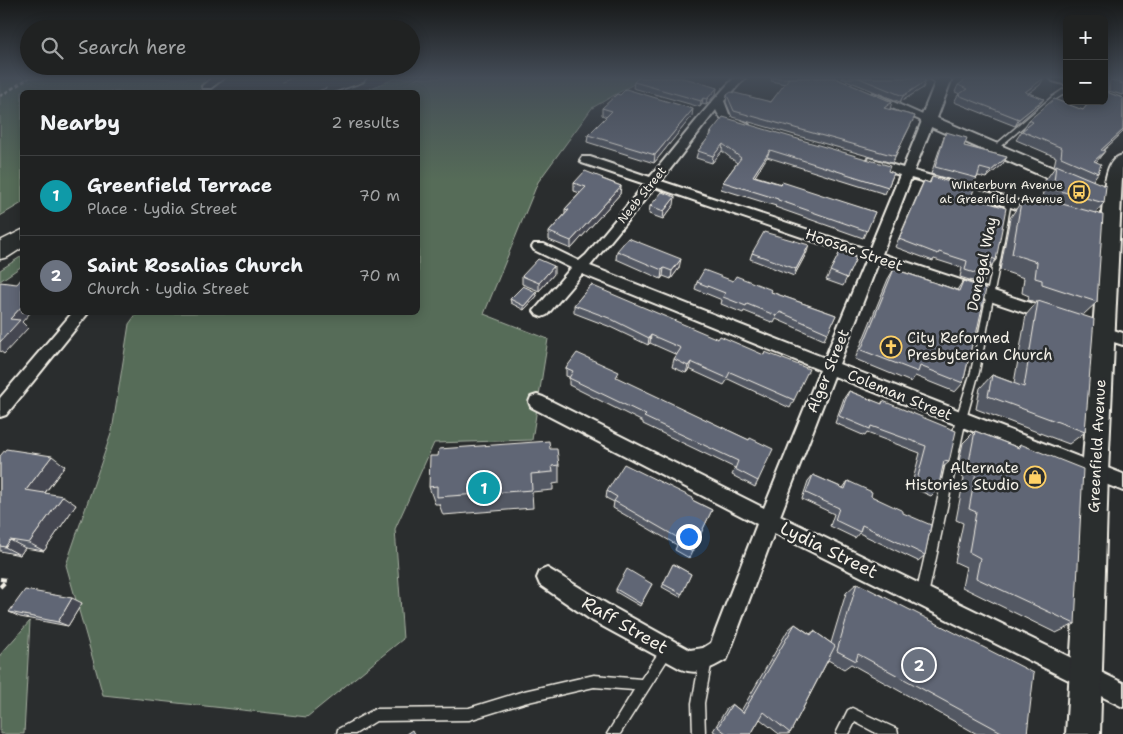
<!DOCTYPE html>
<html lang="en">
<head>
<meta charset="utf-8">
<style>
	:root { --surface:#202222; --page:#2d2f2f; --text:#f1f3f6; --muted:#a2a4a5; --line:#3d3f40; --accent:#d93025 }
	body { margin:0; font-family:"Shantell Sans",sans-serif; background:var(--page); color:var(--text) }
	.controls { position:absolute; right:15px; top:15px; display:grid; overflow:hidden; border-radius:8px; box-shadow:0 2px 12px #0003 }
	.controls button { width:45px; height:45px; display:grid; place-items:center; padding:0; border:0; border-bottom:1px solid var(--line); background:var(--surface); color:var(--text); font:25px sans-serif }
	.you { position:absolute; left:688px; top:536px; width:18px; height:18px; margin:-12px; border:4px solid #fff; border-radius:50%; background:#1a73e8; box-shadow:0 0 0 8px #1a73e833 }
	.badge { display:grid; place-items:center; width:32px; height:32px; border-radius:50%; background:var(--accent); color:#fff; font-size:16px; font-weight:700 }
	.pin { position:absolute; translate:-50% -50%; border:2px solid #fff; box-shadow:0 1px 5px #0006 }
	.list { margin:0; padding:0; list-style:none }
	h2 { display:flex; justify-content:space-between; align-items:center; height:65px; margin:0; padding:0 20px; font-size:21px }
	h2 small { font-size:16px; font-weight:400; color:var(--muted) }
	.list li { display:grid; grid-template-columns:32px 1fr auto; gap:15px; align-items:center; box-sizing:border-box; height:80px; padding:0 20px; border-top:1px solid var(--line) }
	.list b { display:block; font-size:19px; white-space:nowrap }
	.list p { margin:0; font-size:16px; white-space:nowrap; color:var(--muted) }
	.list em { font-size:16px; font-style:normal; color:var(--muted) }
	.icon { flex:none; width:28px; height:28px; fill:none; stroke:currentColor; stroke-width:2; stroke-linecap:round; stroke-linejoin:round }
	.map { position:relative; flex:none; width:1123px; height:734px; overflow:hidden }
	.search { position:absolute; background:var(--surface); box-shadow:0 2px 12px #0003; left:20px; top:20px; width:400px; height:55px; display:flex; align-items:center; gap:12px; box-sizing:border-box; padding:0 18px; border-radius:28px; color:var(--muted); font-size:19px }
	.panel { position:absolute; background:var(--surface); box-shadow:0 2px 12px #0003; left:20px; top:90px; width:400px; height:225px; border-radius:8px }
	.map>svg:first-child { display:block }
</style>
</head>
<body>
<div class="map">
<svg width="1123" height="734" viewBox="0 0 1123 734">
	<rect width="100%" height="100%" fill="#2a2d2e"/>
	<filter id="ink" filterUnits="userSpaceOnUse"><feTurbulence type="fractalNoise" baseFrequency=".02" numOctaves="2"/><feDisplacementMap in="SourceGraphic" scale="10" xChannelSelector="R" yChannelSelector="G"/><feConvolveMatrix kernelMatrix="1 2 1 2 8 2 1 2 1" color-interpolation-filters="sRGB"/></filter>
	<g filter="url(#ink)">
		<path fill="#566c59" stroke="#a5aea0" d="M 0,78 L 205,78 L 199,92 L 22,92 L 22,203 L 0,216 Z
			M 396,78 L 644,78 L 592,108 L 538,182 L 484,314 L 548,339 L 532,440 L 434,443 L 395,529 L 403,639 L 307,717 L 103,695 L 66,565 L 112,431 L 129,324 L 137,313 L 418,312 L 418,92 L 361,92 Z
			M 22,256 L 22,266 L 0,281 L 0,270 Z
			M 30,621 L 24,734 L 0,734 L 0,655 Z"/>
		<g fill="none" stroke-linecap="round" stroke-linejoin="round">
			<g stroke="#f4f1e8" stroke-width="3">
				<path id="lane" d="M 926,78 L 933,78 L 944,83 L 939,84 Z
					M 1067,87 L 1067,92 L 1056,99 L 996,150 L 992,150 L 992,148 L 1052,97 Z
					M 1006,200 L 1010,200 L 1011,202 L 979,372 L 966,419 L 928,595 L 926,599 L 922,601 L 918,599 L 916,595 L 956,419 L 971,372 Z
					M 667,644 L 671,646 L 673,650 L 671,654 L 620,734 L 607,734 L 634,690 L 594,687 L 524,703 L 469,720 L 376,721 L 355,734 L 337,734 L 338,729 L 375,709 L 469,708 L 524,691 L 594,675 L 641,679 L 663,646 Z
					M 706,654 L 710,656 L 712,660 L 704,703 L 705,734 L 693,734 L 692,703 L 700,660 L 702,656 Z
					M 852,708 L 897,729 L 898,734 L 878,734 L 855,722 L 849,734 L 836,734 L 848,710 Z"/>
			</g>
			<g stroke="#f4f1e8" stroke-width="4">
				<path id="street" d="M 212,78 L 224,78 L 211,88 L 203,88 L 202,86 Z
					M 734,78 L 745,78 L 724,101 L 729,114 L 747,123 L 749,125 L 747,127 C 734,130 721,122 716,110 L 661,181 L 869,250 L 900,175 L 866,165 L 864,162 L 870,158 L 903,168 L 922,121 L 869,98 L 868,96 L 873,93 L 934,120 L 914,171 L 1046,209 L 1048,212 L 1041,216 L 911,178 L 882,254 L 1057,312 L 1060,316 L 1057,320 L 1052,322 L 878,263 L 839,364 L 1123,474 L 1123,491 L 834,376 L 780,516 L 1123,683 L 1123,707 L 774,533 L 727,659 C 712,668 698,676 681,669 L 591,620 L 540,585 L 537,578 L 540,571 L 547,568 L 607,604 L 690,650 L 703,648 L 711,643 L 757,524 L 531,407 L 529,402 L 531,397 L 537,395 L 543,397 L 764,508 L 820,370 L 582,274 L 547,315 L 542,317 L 537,315 L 534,311 L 571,268 L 534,250 L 532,247 L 534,244 L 544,244 L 579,261 L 586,255 L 645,184 L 582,163 L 580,160 L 582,157 L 590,157 L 650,177 C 678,144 704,109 734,78 ZM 655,187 L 866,259 L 825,358 L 590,266 Z
					M 73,312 L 89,312 L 6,415 L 0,417 L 0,398 Z
					M 1094,324 L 1123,333 L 1123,345 L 1089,334 L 1086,330 L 1089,326 Z"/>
			</g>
			<g stroke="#f4f1e8" stroke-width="4">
				<path id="secondary" d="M 937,78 L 952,78 L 937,118 L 1086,182 L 1089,186 L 1086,190 L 1080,192 L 1074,190 L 922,123 L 920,120 Z
					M 1050,78 L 1067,78 L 1067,85 L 1053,81 Z
					M 1123,155 L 1108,472 L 1100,734 L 1066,734 L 1082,472 L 1104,187 C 1107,174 1108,158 1123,155 Z"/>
			</g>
			<g stroke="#f4f1e8" stroke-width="3">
				<path id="highway" d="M 341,78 L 366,78 L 363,82 L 333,92 L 309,92 L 312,88 Z
					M 22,230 L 22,248 L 8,257 L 0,259 L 0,241 Z"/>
			</g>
			<path stroke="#f4f1e8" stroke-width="2.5" stroke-dasharray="4 2.5" stroke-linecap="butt" d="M 0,96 L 29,78"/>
			<path stroke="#f4f1e8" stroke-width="4" stroke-dasharray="6 5" stroke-linecap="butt" d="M 0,579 L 7,580 L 0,587"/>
			<use href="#lane" fill="#2a2d2e" fill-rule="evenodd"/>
			<use href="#street" fill="#2a2d2e" fill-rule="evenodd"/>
			<use href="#secondary" fill="#2a2d2e" fill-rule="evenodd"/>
			<use href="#highway" fill="#2a2d2e" fill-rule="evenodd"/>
			<g stroke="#f4f1e8" stroke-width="22" stroke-linecap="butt">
				<path id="highway-bridge" d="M 285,92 L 323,78"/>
			</g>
			<use href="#highway-bridge" stroke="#2a2d2e" stroke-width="20"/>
		</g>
		<path fill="#535864" stroke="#f4f1e8" d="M 772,78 L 835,78 L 892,102 L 889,109 L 915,116 L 892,163 L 732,117 L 726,102 L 727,95 L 771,102 L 785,84 L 771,81 Z
			M 841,78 L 919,78 L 923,88 L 900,102 Z
			M 1104,78 L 1123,78 L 1123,94 L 1122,95 L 1109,91 L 1109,93 L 1123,98 L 1123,132 L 1103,151 L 1105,151 L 1096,162 L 1098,173 L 1093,180 L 1104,203 L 1095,213 L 1097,302 L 1083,315 L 1085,432 L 1069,444 L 976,409 L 980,388 L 992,375 L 1014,383 L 1026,315 L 1037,302 L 1028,300 L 1029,296 L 1022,293 L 1024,278 L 1000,270 L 1010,218 L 1021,202 L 1023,203 L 1027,198 L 1041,203 L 1045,181 L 1055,167 L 1054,166 L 1056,157 L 1016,140 L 1029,120 L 1083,110 L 1104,101 Z
			M 634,82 L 717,88 L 716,94 L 706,105 L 702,104 L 700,107 L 633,88 Z
			M 958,85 L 1040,85 L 1029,93 L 1044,99 L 1039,105 L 1015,126 L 954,102 L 958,95 L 960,94 L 955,92 Z
			M 602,108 L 692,116 L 654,163 L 587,142 L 588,135 L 606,117 L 602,115 Z
			M 711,132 L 888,171 L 894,173 L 885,194 L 767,157 L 755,176 L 875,212 L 863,238 L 775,207 L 776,206 L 721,189 L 723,182 L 737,163 L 722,151 L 712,163 L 696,158 L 698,151 L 710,136 Z
			M 946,132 L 964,146 L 1007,157 L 1002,165 L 986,178 L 978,176 L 972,186 L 931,174 L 943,139 Z
			M 932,177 L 972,195 L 980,200 L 996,260 L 990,267 L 987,277 L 982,284 L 960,277 L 962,268 L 934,259 L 933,261 L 895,247 L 920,189 L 924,181 L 929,183 Z
			M 603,179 L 621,186 L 620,194 L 571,249 L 549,240 L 549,232 L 565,214 L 565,209 L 580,193 L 574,191 L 574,183 Z
			M 674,205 L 663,219 L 649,214 L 650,206 Z
			M 617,251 L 679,268 L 671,279 L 663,276 L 661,279 L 616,259 Z
			M 807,252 L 794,276 L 750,259 L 752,253 Z
			M 840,252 L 856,258 L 843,286 L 826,280 Z
			M 894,269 L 957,290 L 963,281 L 975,340 L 972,344 L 963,383 L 955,392 L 915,376 L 911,382 L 855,359 L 888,279 Z
			M 554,274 L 539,291 L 522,284 L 522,276 Z
			M 733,281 L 771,292 L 836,315 L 824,340 L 776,319 L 774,323 L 744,311 L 743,313 L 721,304 L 722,300 L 695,289 L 697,282 Z
			M 591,285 L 794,400 L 790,408 L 728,379 L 724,385 L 689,369 L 686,373 L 672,367 L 674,359 L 677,355 L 650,343 L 648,345 L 608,326 L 574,313 L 574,305 Z
			M 536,292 L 537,296 L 524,310 L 511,303 L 510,299 Z
			M 566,368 L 618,379 L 749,440 L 758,481 L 755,487 L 732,475 L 735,468 L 643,424 L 643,422 L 569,385 L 569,377 L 566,376 Z
			M 849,391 L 881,404 L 883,401 L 949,462 L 942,468 L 938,489 L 931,496 L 911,487 L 920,453 L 867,433 L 865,436 L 835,423 L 844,398 Z
			M 975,431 L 1017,447 L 1020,444 L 1075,624 L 1056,633 L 962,587 L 966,567 L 955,562 L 963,523 L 956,520 L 964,478 L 956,474 L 963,443 Z
			M 550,449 L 559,465 L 559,483 L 553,484 L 553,490 L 532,492 L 533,508 L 443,515 L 439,504 L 435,504 L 429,487 Z
			M 0,456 L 65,466 L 45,493 L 76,505 L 44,551 L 25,548 L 20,555 L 0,551 Z
			M 813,475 L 843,488 L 848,481 L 871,496 L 903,513 L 925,555 L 918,561 L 859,533 L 855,538 L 830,526 L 834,514 L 802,499 L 808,481 Z
			M 607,491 L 692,500 L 712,510 L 689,558 L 675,550 L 677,545 L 613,508 L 614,502 L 606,498 Z
			M 673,564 L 691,574 L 680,597 L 662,587 Z
			M 857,583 L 1027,734 L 977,734 L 851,664 L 844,669 L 828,660 L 790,733 L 788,734 L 779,734 L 760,719 L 751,734 L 718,734 L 713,731 L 727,708 L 732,704 L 741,711 L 788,630 L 795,624 L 810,634 L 814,631 L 831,643 L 846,593 Z
			M 652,584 L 640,606 L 616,592 L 616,589 Z
			M 82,603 L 68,626 L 20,617 L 9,612 Z"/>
		<path fill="#444751" stroke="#f4f1e8" d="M 1044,78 L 1040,85 L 1021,98 L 1025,92 Z
			M 926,81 L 923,88 L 900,102 L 903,96 Z
			M 717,88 L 716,94 L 706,105 L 707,99 Z
			M 703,98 L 702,104 L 700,107 L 701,101 Z
			M 1044,99 L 1039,105 L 1015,126 L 1019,119 Z
			M 892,102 L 890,109 L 881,115 L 884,108 Z
			M 693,109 L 692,116 L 654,163 L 655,155 Z
			M 1123,130 L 1123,132 L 1094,159 L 1101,150 Z
			M 723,144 L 722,151 L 712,163 L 713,156 Z
			M 770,150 L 767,157 L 751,183 L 753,176 Z
			M 1105,151 L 1097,161 L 1089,169 L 1094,161 Z
			M 1007,157 L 1002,165 L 986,178 L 991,171 Z
			M 621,186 L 620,194 L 571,249 L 571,241 Z
			M 675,197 L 674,205 L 663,219 L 664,211 Z
			M 809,245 L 807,252 L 794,276 L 796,269 Z
			M 681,259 L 679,268 L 671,279 L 672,271 Z
			M 554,266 L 554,274 L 539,291 L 539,283 Z
			M 664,268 L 663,276 L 661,279 L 662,270 Z
			M 536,292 L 537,296 L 524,310 L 524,306 Z
			M 22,306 L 22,312 L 31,312 L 22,322 L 28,328 L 4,354 L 0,351 L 0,342 L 10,319 Z
			M 651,335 L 650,343 L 648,345 L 649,338 Z
			M 691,362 L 689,369 L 686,373 L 688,366 Z
			M 52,456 L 65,466 L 40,499 L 26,490 Z
			M 63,496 L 76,505 L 44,551 L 29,543 Z
			M 10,540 L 25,548 L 20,555 L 5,547 Z
			M 72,598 L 82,603 L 68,626 L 58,622 Z"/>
		<path fill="#616674" stroke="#f4f1e8" d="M 638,78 L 682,78 L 692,80 L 717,88 L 707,99 L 703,98 L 701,101 L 634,82 Z
			M 787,78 L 835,78 L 892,102 L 884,108 L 915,116 L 895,156 L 734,111 L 727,95 L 731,92 L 771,102 L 789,78 Z
			M 859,78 L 919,78 L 926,81 L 903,96 Z
			M 968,78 L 982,78 L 993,81 L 998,78 L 1044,78 L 1025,92 L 1044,99 L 1019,119 L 958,95 L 967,89 L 958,85 Z
			M 1110,78 L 1123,78 L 1123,84 L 1111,80 L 1109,82 L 1109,93 L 1123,98 L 1123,130 L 1101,150 L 1105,151 L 1094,161 L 1101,164 L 1098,173 L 1061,157 L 1062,148 L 1022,131 L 1033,122 L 1029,120 L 1054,99 L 1083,110 L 1090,101 L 1104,101 L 1104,84 Z
			M 626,89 L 693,109 L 655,155 L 588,135 L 612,111 L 602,108 L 617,94 L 620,95 Z
			M 723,117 L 890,166 L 888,171 L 894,173 L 888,187 L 770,150 L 753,176 L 780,184 L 782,182 L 875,212 L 867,231 L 778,200 L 778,199 L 723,182 L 741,158 L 723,144 L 713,156 L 698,151 L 712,133 L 711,132 Z
			M 946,132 L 967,138 L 964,146 L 1007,157 L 991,171 L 980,168 L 977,178 L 935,167 Z
			M 1056,165 L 1106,186 L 1104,203 L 1053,189 Z
			M 585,171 L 603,178 L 602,179 L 621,186 L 571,241 L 549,232 L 569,210 L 565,209 L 586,187 L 574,183 Z
			M 932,177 L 974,189 L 972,195 L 981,198 L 980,200 L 1006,208 L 996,260 L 992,258 L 987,277 L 965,270 L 967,261 L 939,252 L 938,254 L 899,239 L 924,181 L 930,183 Z
			M 662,192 L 675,197 L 664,211 L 650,206 Z
			M 1027,198 L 1050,205 L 1051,201 L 1103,215 L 1097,302 L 1042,284 L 1042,280 L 1035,278 L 1037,262 L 1012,254 L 1021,202 L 1025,204 Z
			M 764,232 L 809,245 L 796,269 L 752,253 Z
			M 628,238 L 681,259 L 672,271 L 664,268 L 662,270 L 617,251 Z
			M 840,252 L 856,258 L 847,278 L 830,271 Z
			M 538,259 L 554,266 L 539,283 L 522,276 Z
			M 894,269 L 959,291 L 963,281 L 986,289 L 975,340 L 973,340 L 963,383 L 920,366 L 918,372 L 861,350 Z
			M 704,270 L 733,281 L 736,276 L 772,290 L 771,292 L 836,315 L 828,333 L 780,312 L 777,316 L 747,304 L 746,306 L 723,297 L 725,293 L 697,282 Z
			M 22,278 L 22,306 L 10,319 L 20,320 L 0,342 L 0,282 L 17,284 Z
			M 591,285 L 718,339 L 720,336 L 764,355 L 765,352 L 809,369 L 794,400 L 730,372 L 727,378 L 691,362 L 688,366 L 674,359 L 681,348 L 651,335 L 649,338 L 609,318 L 574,305 Z
			M 523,286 L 536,292 L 524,306 L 510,299 Z
			M 1038,301 L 1094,319 L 1085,432 L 988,396 L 992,375 L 1024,387 Z
			M 577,353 L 619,372 L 616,377 L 749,440 L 750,438 L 773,449 L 758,481 L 735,469 L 738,461 L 644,417 L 646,415 L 569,378 L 573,371 L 566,368 Z
			M 849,391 L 882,404 L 883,401 L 956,431 L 949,462 L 944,461 L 938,489 L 917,480 L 926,446 L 871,426 L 870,429 L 839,416 Z
			M 975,431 L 1019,448 L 1020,444 L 1083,469 L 1075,624 L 976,578 L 980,558 L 969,552 L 976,512 L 969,509 L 977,466 L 969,462 Z
			M 549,441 L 550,449 L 557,449 L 559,465 L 552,466 L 553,472 L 531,474 L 532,490 L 437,497 L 437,486 L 429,487 L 430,456 L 438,456 L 439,449 Z
			M 6,449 L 52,456 L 26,490 L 63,496 L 29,543 L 10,540 L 5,547 L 0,546 L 0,456 Z
			M 624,464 L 693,498 L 692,500 L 712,510 L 692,552 L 677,544 L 680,539 L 614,501 L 617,497 L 607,491 Z
			M 813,475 L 845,489 L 848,481 L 872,492 L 871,496 L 903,511 L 903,513 L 931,525 L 925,555 L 862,525 L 860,532 L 835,520 L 839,508 L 806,493 Z
			M 673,564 L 691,574 L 682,594 L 663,584 Z
			M 627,569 L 652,584 L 641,604 L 616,589 Z
			M 857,583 L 1034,673 L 1027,734 L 1005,734 L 858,654 L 856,661 L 837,651 Z
			M 25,590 L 72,598 L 58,622 L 9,612 Z
			M 795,624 L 811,635 L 814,631 L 835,646 L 790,733 L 764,712 L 751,734 L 727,734 L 718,727 L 732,704 L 743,713 Z
			M 412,730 L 414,734 L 406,734 Z"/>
	</g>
	<linearGradient id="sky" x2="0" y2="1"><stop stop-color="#171919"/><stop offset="0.43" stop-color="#444c57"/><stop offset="1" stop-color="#444c57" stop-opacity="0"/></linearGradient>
	<rect width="1123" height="181" fill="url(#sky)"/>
	<defs>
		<g id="bus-ring" transform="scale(1.125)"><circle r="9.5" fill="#2a2d2e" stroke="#ffd166" stroke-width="1.5"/><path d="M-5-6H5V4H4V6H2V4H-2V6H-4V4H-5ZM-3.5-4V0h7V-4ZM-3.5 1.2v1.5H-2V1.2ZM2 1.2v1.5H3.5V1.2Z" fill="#ffd166"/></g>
		<g id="church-ring" transform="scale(1.125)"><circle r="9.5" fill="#2a2d2e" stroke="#ffd166" stroke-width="1.5"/><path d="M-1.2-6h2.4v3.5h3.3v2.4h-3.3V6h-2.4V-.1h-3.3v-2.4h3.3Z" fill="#ffd166"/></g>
		<g id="shop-ring" transform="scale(1.125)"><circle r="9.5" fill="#2a2d2e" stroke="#ffd166" stroke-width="1.5"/><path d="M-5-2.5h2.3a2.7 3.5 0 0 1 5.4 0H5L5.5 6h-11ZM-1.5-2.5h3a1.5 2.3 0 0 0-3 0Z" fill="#ffd166"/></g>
	</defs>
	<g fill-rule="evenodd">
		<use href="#bus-ring" x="1079" y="192"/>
		<use href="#church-ring" x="891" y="347"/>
		<use href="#shop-ring" x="1035" y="477"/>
	</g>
	<g text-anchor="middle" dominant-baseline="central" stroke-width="5" stroke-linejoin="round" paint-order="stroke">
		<g font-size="12" fill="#f4f1e8" stroke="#2a2d2e" text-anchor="end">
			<text x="1063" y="185">Winterburn Avenue<tspan x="1063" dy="14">at Greenfield Avenue</tspan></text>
		</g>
		<g font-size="12" fill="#f4f1e8" stroke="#2a2d2e">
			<text transform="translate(642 195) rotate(-51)">Neeb Street</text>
		</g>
		<g font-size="15" fill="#f4f1e8" stroke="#2a2d2e">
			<text transform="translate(854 250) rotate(19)">Hoosac Street</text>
			<text transform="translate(982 264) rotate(-78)">Donegal Way</text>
			<text transform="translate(828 371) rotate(-68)">Alger Street</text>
			<text transform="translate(900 395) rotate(22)">Coleman Street</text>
			<text transform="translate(1097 446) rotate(-87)">Greenfield Avenue</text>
		</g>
		<g font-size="15" fill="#f4f1e8" stroke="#2a2d2e" text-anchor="start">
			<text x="907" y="338">City Reformed<tspan x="907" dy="17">Presbyterian Church</tspan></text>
			<text x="1019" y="468" text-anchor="end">Alternate<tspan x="1019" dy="17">Histories Studio</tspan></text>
		</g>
		<g font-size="18" fill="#f4f1e8" stroke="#2a2d2e">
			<text transform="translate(829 550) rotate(26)">Lydia Street</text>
			<text transform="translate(625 625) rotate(30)">Raff Street</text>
		</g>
	</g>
</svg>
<div class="controls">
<button>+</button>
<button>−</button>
</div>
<div class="you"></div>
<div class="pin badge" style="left:484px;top:488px;background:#0f9aa8">1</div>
<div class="pin badge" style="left:919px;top:665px;background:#6b7280">2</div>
<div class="search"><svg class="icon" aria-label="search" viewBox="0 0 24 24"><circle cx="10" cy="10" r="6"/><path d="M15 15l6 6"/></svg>Search here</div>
<section class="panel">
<h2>Nearby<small>2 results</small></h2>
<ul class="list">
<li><span class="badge" style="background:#0f9aa8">1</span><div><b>Greenfield Terrace</b><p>Place · Lydia Street</p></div><em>70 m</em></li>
<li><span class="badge" style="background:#6b7280">2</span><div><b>Saint Rosalias Church</b><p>Church · Lydia Street</p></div><em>70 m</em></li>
</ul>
</section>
</div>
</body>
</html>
